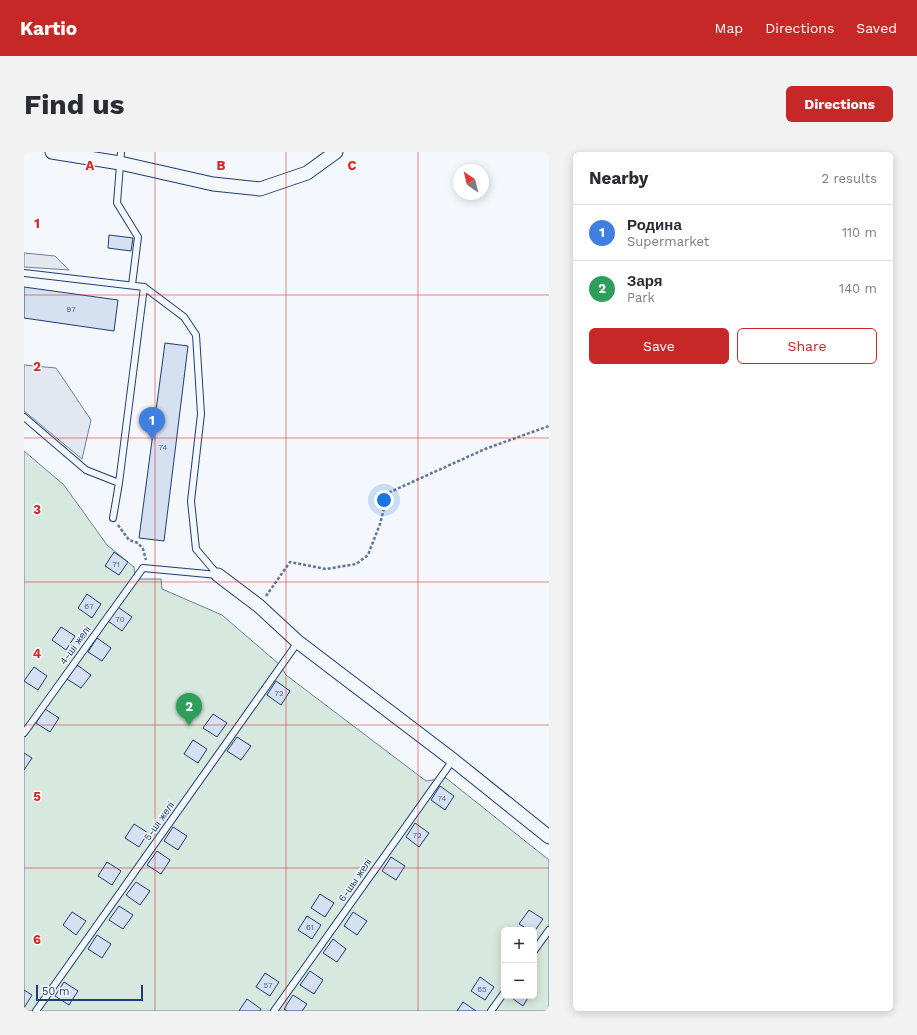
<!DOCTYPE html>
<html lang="en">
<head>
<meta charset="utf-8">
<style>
	:root { --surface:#fff; --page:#f2f2f3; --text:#2b2b33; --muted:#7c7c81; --line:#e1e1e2; --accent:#c62828 }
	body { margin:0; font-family:"Work Sans",sans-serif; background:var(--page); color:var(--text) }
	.controls { position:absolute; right:12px; bottom:12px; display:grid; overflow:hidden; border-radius:6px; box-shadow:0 2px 10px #0003 }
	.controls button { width:36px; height:36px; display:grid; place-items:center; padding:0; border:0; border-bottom:1px solid var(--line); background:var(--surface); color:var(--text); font:20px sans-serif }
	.compass { position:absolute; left:429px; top:12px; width:36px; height:36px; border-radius:50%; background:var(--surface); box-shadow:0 2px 10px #0003; rotate:325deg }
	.scale { position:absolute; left:12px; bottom:10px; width:107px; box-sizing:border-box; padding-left:4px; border:2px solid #1d3f73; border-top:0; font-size:11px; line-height:14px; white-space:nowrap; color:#1d3f73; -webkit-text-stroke:3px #f4f7fb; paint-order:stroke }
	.you { position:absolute; left:360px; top:348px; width:14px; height:14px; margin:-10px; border:3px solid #fff; border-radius:50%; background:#1a73e8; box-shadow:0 0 0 6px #1a73e833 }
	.badge { display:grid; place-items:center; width:26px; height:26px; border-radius:50%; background:var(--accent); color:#fff; font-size:13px; font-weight:700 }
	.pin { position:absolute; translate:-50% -33px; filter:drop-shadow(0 1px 2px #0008) }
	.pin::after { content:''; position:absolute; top:21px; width:14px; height:12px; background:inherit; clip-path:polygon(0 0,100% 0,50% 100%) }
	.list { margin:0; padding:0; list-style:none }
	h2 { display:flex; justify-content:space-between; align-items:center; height:52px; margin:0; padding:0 16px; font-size:17px }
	h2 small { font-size:13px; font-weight:400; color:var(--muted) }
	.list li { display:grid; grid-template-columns:26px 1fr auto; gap:12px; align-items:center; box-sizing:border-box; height:56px; padding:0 16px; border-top:1px solid var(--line) }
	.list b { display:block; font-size:15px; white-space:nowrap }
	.list p { margin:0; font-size:13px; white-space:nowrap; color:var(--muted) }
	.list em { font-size:13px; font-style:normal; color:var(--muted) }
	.actions { display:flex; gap:8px; padding:12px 16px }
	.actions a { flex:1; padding:9px 0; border:1px solid var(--accent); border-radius:6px; text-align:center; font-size:14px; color:var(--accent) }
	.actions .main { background:var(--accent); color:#fff }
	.map { position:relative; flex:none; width:525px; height:859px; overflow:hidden; border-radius:6px }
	header { display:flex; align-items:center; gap:24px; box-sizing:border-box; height:56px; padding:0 20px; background:var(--accent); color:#fff }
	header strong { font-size:19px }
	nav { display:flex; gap:22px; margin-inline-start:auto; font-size:14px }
	.intro { display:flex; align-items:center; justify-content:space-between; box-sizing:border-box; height:96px; padding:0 24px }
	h1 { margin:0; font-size:28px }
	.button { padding:10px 18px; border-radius:6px; background:var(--accent); color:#fff; font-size:14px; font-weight:700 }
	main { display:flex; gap:24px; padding:0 24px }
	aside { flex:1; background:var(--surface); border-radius:6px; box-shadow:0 2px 10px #0003 }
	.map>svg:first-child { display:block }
</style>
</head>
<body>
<header>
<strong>Kartio</strong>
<nav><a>Map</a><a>Directions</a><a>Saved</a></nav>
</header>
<div class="intro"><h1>Find us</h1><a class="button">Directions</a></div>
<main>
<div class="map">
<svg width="525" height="859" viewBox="0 0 525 859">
	<rect width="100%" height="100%" fill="#f4f7fb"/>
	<path fill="#d7e8df" stroke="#687fa3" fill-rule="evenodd" d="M 0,299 L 40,333 L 83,393 L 110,415 L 111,427 L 137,427 L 138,437 L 198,463 L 256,513 L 262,523 L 402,629 L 422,626 L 525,708 L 525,859 L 0,859 ZM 480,778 L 510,778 L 510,844 L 480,844 Z"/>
	<path fill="#e3e8f0" stroke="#687fa3" d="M 0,101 L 31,104 L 45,118 L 0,115 Z
		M 0,213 L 32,216 L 67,268 L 58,307 L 0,259 Z"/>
	<path fill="#d5e0f0" stroke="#1d3f73" d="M 85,83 L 109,86 L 107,99 L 84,96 Z
		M 0,135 L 94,148 L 90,179 L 0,166 Z
		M 141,191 L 164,194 L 140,389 L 115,386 Z
		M 90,400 L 104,410 L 95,423 L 81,414 Z
		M 63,442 L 77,452 L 68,466 L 54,456 Z
		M 94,455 L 108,465 L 98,479 L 84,469 Z
		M 37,475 L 51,484 L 42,498 L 28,488 Z
		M 73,486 L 87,496 L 78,509 L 64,500 Z
		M 53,513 L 67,523 L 57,536 L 43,527 Z
		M 10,515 L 23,524 L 14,538 L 0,529 Z
		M 252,529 L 266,539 L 257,553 L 243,543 Z
		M 21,557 L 35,566 L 26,580 L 12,571 Z
		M 189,562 L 203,571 L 193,585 L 179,576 Z
		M 213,585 L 227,594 L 217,608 L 203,599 Z
		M 169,588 L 183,597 L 174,611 L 160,602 Z
		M 0,601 L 8,606 L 0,618 Z
		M 416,634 L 430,644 L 421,658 L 407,648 Z
		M 391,671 L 405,681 L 395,695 L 382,685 Z
		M 110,672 L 124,681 L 115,695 L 101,686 Z
		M 149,675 L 163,684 L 154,698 L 140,689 Z
		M 133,699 L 146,708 L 137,722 L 123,713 Z
		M 367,705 L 381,714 L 372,728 L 358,719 Z
		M 83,710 L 97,719 L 88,733 L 74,724 Z
		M 112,730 L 126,739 L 116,753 L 102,743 Z
		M 296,742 L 310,751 L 301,765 L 287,756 Z
		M 95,754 L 109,763 L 99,777 L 85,768 Z
		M 505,758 L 519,767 L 510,780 L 510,778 L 505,778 L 495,772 Z
		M 48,760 L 62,769 L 52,783 L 39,773 Z
		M 329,760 L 343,769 L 333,783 L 320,774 Z
		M 283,764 L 297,773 L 288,787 L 274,778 Z
		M 73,783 L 87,792 L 78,806 L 64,797 Z
		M 309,787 L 322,797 L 313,810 L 299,801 Z
		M 286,819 L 299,828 L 290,842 L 276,833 Z
		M 241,821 L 255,830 L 246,844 L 232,835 Z
		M 456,825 L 470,835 L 461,848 L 447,839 Z
		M 40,830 L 54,839 L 45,853 L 31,844 Z
		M 0,838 L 8,843 L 0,856 Z
		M 269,843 L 283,852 L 278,859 L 263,859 L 260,857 Z
		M 485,844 L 505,844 L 499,854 Z
		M 223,847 L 237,857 L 236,859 L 215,859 Z
		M 439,850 L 452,859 L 433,859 Z"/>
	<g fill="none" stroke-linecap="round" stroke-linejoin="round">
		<g stroke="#1d3f73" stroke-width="8">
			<path id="lane" d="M 97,0 L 93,51 L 114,85 L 108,133
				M 0,121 L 120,135 L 95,331 L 89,366
				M 120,135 L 160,165 L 172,183 L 177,262 L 167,349 L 172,397 L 194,423
				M 0,265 L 62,318 L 95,331
				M 0,581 L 119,416 L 194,423
				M 510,799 L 525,778
				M 12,859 L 274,490
				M 250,859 L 429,608
				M 467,859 L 480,841"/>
		</g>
		<g stroke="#1d3f73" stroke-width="15">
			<path id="street" d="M 28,0 L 96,11 L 189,32 L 236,37 L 283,21 L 312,0
				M 194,423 L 235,454 L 274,490 L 429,608 L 525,685"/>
		</g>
		<path stroke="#5e769c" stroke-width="2.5" stroke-dasharray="3 2" stroke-linecap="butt" d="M 94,373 L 105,388 L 114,391 L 119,397 L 122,408
			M 242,444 L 266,410 L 302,417 L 332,412 L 344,403 L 356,372 L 364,341 L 461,297 L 525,274"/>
		<use href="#lane" stroke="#f4f7fb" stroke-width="6"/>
		<use href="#street" stroke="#f4f7fb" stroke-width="13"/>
	</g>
	<path fill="none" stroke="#d62828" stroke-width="1" stroke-opacity="0.55" d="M 131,0 L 131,859M 262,0 L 262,859M 394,0 L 394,859M 0,143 L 525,143M 0,286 L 525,286M 0,430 L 525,430M 0,573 L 525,573M 0,716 L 525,716"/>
	<g text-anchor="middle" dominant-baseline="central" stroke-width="3" stroke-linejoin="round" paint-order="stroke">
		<g font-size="8" fill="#4b6792">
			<text x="47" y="157">97</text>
			<text x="139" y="295">74</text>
			<text x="92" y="412">71</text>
			<text x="65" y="454">67</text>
			<text x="96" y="467">70</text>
			<text x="255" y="541">72</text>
			<text x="418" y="646">74</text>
			<text x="393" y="683">72</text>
			<text x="286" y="775">61</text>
			<text x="244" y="833">57</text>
			<text x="458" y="837">65</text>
		</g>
		<g font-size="10" fill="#1d3f73" stroke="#f4f7fb">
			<text transform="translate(51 493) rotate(-54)">4-ші желі</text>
			<text transform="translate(135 669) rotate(-55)">5-ші желі</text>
			<text transform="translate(331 728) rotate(-55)">6-шы желі</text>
		</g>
	</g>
	<g font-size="13" text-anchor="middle" font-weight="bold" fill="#d62828" stroke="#f4f7fb" stroke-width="3" stroke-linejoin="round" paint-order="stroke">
		<text x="66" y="18">A</text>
		<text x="197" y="18">B</text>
		<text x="328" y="18">C</text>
		<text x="13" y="76">1</text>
		<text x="13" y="219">2</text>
		<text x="13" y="362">3</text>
		<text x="13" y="506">4</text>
		<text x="13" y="649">5</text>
		<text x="13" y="792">6</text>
	</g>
</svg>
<div class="controls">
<button>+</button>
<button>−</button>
</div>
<svg class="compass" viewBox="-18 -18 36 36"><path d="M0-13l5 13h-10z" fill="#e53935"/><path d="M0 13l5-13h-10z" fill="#7c7c81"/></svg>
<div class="scale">50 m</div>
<div class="you"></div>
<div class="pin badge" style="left:128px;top:288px;background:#3f7fe0">1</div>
<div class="pin badge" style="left:165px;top:574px;background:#2e9e5b">2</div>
</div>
<aside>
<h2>Nearby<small>2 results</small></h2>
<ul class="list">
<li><span class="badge" style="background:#3f7fe0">1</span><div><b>Родина</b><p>Supermarket</p></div><em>110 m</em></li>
<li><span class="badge" style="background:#2e9e5b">2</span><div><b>Заря</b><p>Park</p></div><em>140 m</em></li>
</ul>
<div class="actions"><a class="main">Save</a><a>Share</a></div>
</aside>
</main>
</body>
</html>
